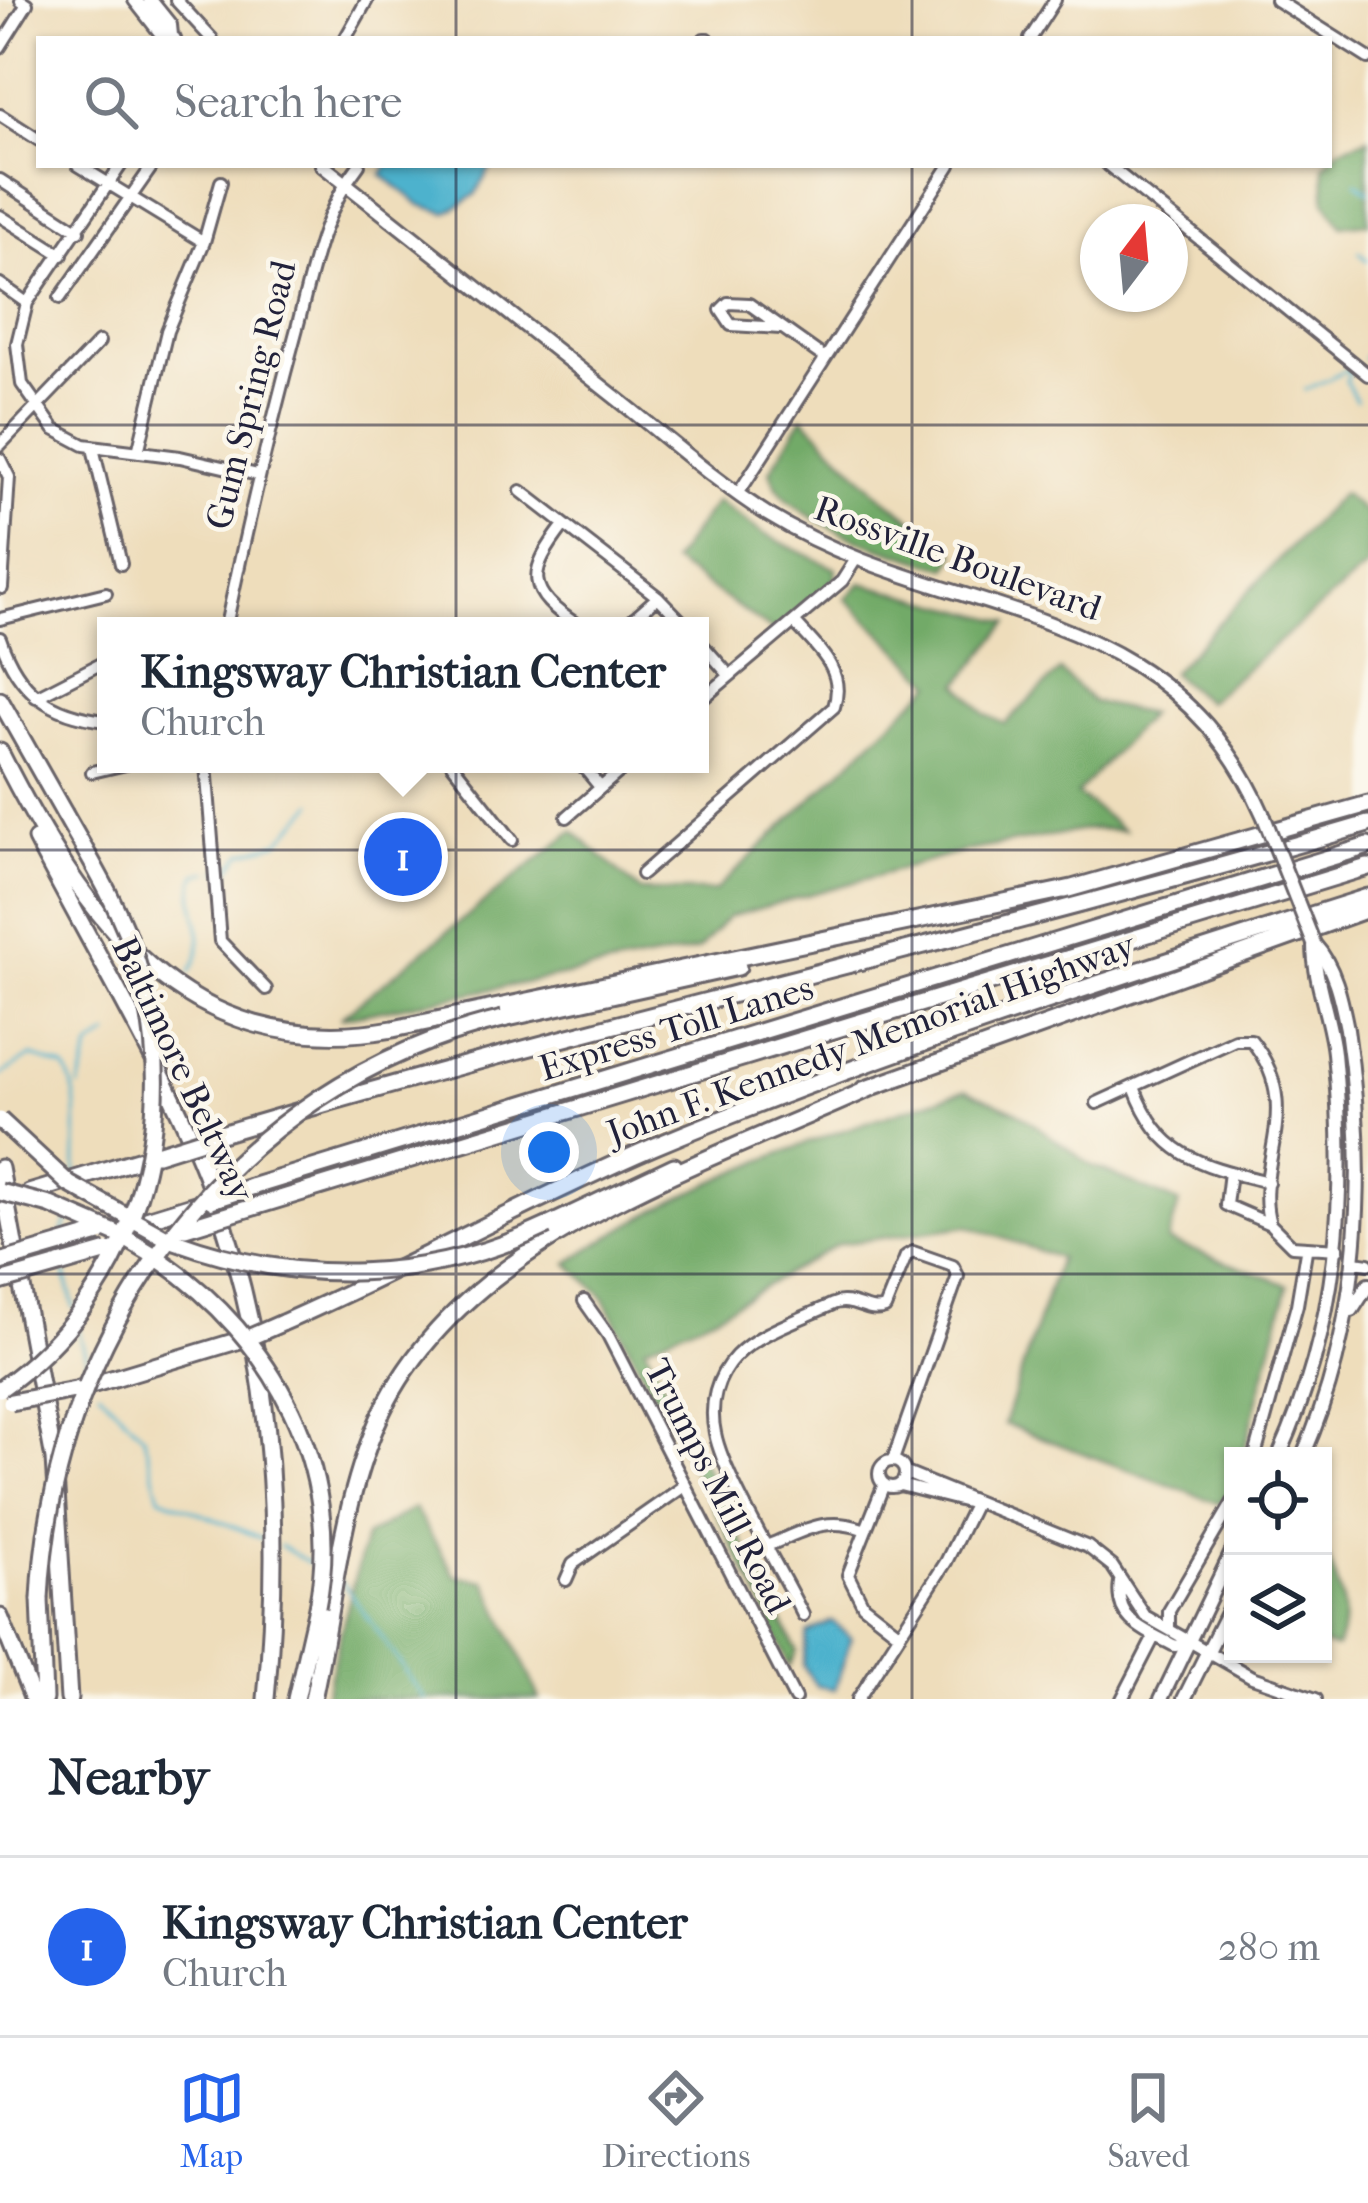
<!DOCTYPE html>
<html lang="en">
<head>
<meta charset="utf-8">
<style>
	:root { --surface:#fff; --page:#f2f2f3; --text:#1f2937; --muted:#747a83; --line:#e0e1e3; --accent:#2563eb }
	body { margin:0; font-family:"IM FELL French Canon",serif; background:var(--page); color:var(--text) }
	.controls { position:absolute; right:36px; bottom:36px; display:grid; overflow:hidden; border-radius:0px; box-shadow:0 3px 9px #0004 }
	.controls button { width:108px; height:108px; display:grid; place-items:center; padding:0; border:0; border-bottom:3px solid var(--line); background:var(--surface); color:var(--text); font:60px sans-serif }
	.compass { position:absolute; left:1080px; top:204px; width:108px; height:108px; border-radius:50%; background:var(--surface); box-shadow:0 3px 9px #0004; rotate:16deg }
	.you { position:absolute; left:549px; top:1152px; width:42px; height:42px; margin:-30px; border:9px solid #fff; border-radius:50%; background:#1a73e8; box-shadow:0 0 0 18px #1a73e833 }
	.badge { display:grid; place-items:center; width:78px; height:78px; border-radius:50%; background:var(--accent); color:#fff; font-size:39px; font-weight:700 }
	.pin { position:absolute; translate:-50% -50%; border:6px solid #fff; box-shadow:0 3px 12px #0006 }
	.popup { position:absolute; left:97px; top:617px; width:612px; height:156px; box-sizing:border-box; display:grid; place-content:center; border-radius:0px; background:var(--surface); filter:drop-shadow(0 3px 9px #0005); font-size:39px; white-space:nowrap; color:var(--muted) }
	.popup b { font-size:45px; color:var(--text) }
	.popup::after { content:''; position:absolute; left:50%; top:100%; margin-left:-24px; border:24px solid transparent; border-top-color:var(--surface) }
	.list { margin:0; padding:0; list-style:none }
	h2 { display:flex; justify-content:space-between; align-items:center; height:156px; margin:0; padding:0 48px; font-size:51px }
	h2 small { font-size:39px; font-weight:400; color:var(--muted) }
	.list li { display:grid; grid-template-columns:78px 1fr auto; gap:36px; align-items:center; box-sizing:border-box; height:180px; padding:0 48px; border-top:3px solid var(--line) }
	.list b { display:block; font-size:45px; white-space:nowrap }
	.list p { margin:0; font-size:39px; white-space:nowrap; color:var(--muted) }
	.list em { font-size:39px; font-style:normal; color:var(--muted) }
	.icon { flex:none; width:66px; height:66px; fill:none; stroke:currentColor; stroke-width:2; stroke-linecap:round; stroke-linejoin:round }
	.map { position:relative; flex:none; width:1368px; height:1699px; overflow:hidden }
	.search { position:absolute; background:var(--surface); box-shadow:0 3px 9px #0004; left:36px; right:36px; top:36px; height:132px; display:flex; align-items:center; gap:30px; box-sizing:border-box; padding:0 42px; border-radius:0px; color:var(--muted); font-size:45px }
	.sheet { height:336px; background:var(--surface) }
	nav { display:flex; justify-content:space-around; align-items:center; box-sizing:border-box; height:168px; border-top:3px solid var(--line); background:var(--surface); font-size:33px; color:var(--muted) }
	nav a { display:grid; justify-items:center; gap:6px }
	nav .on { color:var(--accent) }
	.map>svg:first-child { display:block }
</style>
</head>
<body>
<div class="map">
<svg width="1368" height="1699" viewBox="0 0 1368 1699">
	<rect width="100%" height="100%" fill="#fbf7ec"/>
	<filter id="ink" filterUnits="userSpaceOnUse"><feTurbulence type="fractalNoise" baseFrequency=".00833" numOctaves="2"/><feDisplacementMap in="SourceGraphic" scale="24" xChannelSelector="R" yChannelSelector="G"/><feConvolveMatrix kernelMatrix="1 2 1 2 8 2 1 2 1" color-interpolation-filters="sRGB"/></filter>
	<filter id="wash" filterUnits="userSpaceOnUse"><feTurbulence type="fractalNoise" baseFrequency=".004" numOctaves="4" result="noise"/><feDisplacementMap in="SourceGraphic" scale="48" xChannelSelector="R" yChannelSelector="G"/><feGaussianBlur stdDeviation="2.7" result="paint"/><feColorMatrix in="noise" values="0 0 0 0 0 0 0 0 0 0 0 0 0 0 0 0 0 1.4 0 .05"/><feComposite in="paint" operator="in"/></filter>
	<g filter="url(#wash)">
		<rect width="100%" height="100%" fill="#edb"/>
		<path fill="#72aa67" stroke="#4a6651" stroke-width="3" d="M 1368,138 L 1368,223 L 1342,226 L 1325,201 L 1324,165 L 1339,149 Z
			M 803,417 L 878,493 L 956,553 L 948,568 C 901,555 781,523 770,471 Z
			M 1342,493 L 1368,515 L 1368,566 L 1207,702 L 1171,673 Z
			M 716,501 L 762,533 L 836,569 L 835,588 L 777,634 L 672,562 Z
			M 861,583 L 1009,622 L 959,684 L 985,714 L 1005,724 L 1060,671 L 1093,702 L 1149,714 L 1077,794 L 1123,830 L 1090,829 L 966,851 L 728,917 L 698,950 L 340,1018 L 573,831 L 640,891 L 715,891 L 933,683 L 846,599 Z
			M 966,1090 L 1016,1111 L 1092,1166 L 1179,1203 L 1168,1241 L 1288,1285 L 1243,1456 L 1233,1456 L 1233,1487 L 1220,1504 L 1004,1424 L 1059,1258 L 968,1226 L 838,1244 L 715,1315 L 645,1346 L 797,1652 L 789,1666 L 758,1594 L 602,1295 L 568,1263 C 689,1180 827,1133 966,1090 Z
			M 414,1508 L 456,1576 L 486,1581 L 540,1699 L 324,1699 L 365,1537 Z
			M 1323,1546 C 1336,1578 1354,1617 1336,1648 L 1323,1645 Z"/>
		<path fill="#4eb2cd" stroke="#386a84" stroke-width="3" d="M 387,165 L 492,165 L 475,195 L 447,213 L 420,205 L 382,175 Z
			M 832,1621 L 851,1638 L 835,1689 L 816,1686 L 803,1666 L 807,1633 Z"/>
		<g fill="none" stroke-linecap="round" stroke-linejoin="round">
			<path stroke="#4eb2cd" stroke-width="3" d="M 1356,182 L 1368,191
				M 1359,252 L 1367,261
				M 1364,359 L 1368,354
				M 1350,371 L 1346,382 L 1356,400
				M 1305,390 L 1350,369
				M 218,871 L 230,870 L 242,853 L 279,842 L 314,803
				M 190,972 C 215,933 183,907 197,874 L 208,872
				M 0,1076 L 31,1056 L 65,1068 C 83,1099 74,1138 76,1174
				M 79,1087 L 90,1048 L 109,1035
				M 61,1238 L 68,1218
				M 64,1271 L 74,1308
				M 77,1323 L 88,1366
				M 99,1391 L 143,1435 L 160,1497 L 266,1540
				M 280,1546 L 313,1565
				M 342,1582 L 425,1699"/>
		</g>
	</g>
	<g filter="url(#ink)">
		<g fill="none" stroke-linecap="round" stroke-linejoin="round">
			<g stroke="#696368" stroke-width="16">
				<path id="minor" d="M 176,0 L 212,39
					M 1276,0 L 1368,58
					M 345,39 L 367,0
					M 704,39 L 708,39
					M 1030,39 L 1055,0
					M 0,47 L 27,4 L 21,0
					M 0,115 L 39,140
					M 78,165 L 204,242
					M 121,165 L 27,303 L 17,344 L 22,384 L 54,429 L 84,445 L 180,457 L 258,475
					M 1108,165 L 1368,375
					M 0,180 L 79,231
					M 0,216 L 62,255
					M 0,284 L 27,303
					M 60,298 L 153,165
					M 780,328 L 731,325 L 721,310 L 728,303 L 749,304 L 825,358
					M 0,445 L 99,342
					M 93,448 L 121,564
					M 138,452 L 167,331 L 204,242 L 221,182
					M 0,459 L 9,477 L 2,588
					M 521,491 L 658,597 L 686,626
					M 738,494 L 950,165
					M 564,525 C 527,573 525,591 579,626
					M 0,619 L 106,593
					M 226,626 C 247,526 270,427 297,328 C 312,270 322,212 359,165
					M 625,626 L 658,597
					M 0,638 C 18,692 50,715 106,721
					M 700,642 L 729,675
					M 36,697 L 106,661
					M 700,701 L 842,581 L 856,559
					M 206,764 L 220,941 L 266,989
					M 452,764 L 512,840
					M 581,764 L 600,787
					M 92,772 L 126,764
					M 567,817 L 628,764
					M 642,874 L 834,707 C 846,671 818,648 795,623
					M 1134,1087 C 1160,1157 1200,1165 1268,1182
					M 1097,1103 L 1235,1040 L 1251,1040 C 1307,1109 1252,1164 1270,1224 L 1292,1246 L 1338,1249
					M 1230,1172 L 1226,1205 L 1270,1224
					M 1355,1262 L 1368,1264
					M 584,1301 L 608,1335 L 795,1699
					M 1255,1456 L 1297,1305 L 1306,1251
					M879 1474a13 13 0 1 1 26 0a13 13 0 1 1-26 0Z
					M 906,1473 L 1088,1547 L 1112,1566 L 1145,1616 L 1252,1677 L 1316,1699
					M 884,1484 L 848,1575 L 863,1605 L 900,1634
					M 900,1485 L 971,1503
					M 769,1545 C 804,1531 824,1516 863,1529
					M 566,1580 L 573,1564 L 683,1487
					M 1120,1582 C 1114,1621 1146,1631 1175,1646 L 1188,1644
					M 803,1615 C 781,1570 723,1476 715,1433 C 709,1405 716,1377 736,1356 C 759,1332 802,1319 833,1304 C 852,1296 867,1315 885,1308 L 906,1256 L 913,1252 L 953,1266 L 958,1276 L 893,1460
					M 1169,1628 L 1169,1611 L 1233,1502
					M 858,1699 L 946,1562 L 974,1505
					M 1122,1699 L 1154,1637"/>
			</g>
			<g stroke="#696368" stroke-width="18">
				<path id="major" d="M 135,0 L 161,33 L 174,39
					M 150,0 L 170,25 L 171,35
					M 322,165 C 420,242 517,320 615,397 C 665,436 713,480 767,514 C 947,625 1165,590 1264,817
					M 1352,1310 L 1368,1285
					M 1279,1456 C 1338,1326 1348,1194 1334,1053 C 1330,1017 1314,981 1314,945
					M 1303,1456 C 1361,1324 1368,1170 1347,1029 C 1341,999 1335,967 1314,944
					M 1161,1699 L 1233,1550
					M 1184,1699 L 1233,1601"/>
			</g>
			<g stroke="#696368" stroke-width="21">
				<path id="highway" d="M 0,700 L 64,813
					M 0,752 C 83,916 184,1065 393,1029 L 1072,888
					M 36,839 C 93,949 159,1057 205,1172 C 272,1339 283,1521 266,1699
					M 1065,890 L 1368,804
					M 503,1019 L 738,967
					M 863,1090 L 1368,909
					M 211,1137 C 594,1022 985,937 1368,824
					M 0,1168 L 54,1459 L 69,1699
					M 251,1187 L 1368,846
					M 29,1193 L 154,1155
					M 257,1206 L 1368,867
					M 130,1224 L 205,1201
					M 547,1226 L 674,1166
					M 282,1323 C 408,1268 527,1201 653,1147 C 885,1050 1128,973 1368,897
					M 78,1389 L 250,1337
					M 40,1599 L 44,1699
					M 0,1617 L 33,1699
					M 296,1699 L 317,1607
					M 313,1699 C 333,1608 340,1509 377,1423 C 454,1240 705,1164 873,1087"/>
			</g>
			<use href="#minor" stroke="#fff" stroke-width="10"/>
			<use href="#major" stroke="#fff" stroke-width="12"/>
			<use href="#highway" stroke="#fff" stroke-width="15"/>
			<g stroke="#696368" stroke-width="18" stroke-linecap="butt">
				<path id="major-bridge" d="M 1264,817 L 1314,944"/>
			</g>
			<g stroke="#696368" stroke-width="21" stroke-linecap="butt">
				<path id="highway-bridge" d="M 0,1120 L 69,1184 L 163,1236
					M 157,1154 L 211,1137
					M 0,1192 L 50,1205 L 115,1233
					M 211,1200 L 251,1187
					M 185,1228 L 257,1206
					M 130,1241 L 150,1253
					M 175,1241 C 298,1286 428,1283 547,1226
					M 160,1260 C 273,1337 345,1470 317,1607
					M 0,1262 L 99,1233
					M 0,1282 L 108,1251
					M 250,1337 L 282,1323
					M 0,1389 C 136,1294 186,1118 137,962 C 121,909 91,861 64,813
					M 11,1402 L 75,1390
					M 40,1599 C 52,1329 234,1082 503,1019"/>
			</g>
			<use href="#major-bridge" stroke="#fff" stroke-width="12"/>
			<use href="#highway-bridge" stroke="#fff" stroke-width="15"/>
		</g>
	</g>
	<path fill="none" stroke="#22223b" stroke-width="3" stroke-opacity="0.55" d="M 456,0 L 456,39M 912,0 L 912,39M 456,165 L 456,1699M 912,165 L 912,1699M 0,425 L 1368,425M 0,850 L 1368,850M 0,1274 L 1368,1274"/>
	<g text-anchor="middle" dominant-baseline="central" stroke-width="9" stroke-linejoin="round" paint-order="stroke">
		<g font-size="36" fill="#22223b" stroke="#fbf7ec">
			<text transform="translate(251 395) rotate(-76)">Gum Spring Road</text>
			<text transform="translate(958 558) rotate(20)">Rossville Boulevard</text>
			<text transform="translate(676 1028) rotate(-17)">Express Toll Lanes</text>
			<text transform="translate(871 1039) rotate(-20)">John F. Kennedy Memorial Highway</text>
			<text transform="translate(183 1069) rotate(65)">Baltimore Beltway</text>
			<text transform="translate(718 1486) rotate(63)">Trumps Mill Road</text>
		</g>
	</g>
</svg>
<div class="controls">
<button><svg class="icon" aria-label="locate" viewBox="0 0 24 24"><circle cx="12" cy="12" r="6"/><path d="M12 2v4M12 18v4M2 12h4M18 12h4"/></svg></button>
<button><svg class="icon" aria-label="layers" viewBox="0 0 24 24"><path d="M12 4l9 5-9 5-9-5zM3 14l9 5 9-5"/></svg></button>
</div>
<svg class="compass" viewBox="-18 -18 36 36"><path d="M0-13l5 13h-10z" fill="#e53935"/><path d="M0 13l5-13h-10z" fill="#747a83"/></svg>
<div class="you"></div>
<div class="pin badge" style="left:403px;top:857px">1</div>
<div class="popup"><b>Kingsway Christian Center</b>Church</div>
<div class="search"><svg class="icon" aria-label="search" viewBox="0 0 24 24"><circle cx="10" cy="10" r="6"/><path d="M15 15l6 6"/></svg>Search here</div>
</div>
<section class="sheet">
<h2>Nearby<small></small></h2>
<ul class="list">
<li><span class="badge">1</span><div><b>Kingsway Christian Center</b><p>Church</p></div><em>280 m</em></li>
</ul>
</section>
<nav>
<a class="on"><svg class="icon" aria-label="map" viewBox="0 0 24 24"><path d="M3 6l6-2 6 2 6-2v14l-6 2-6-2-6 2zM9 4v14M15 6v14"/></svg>Map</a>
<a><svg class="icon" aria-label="directions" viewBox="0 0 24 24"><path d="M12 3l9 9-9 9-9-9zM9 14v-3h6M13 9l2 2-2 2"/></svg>Directions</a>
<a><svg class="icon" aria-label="saved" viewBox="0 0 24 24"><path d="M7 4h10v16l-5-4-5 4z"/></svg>Saved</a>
</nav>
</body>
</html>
